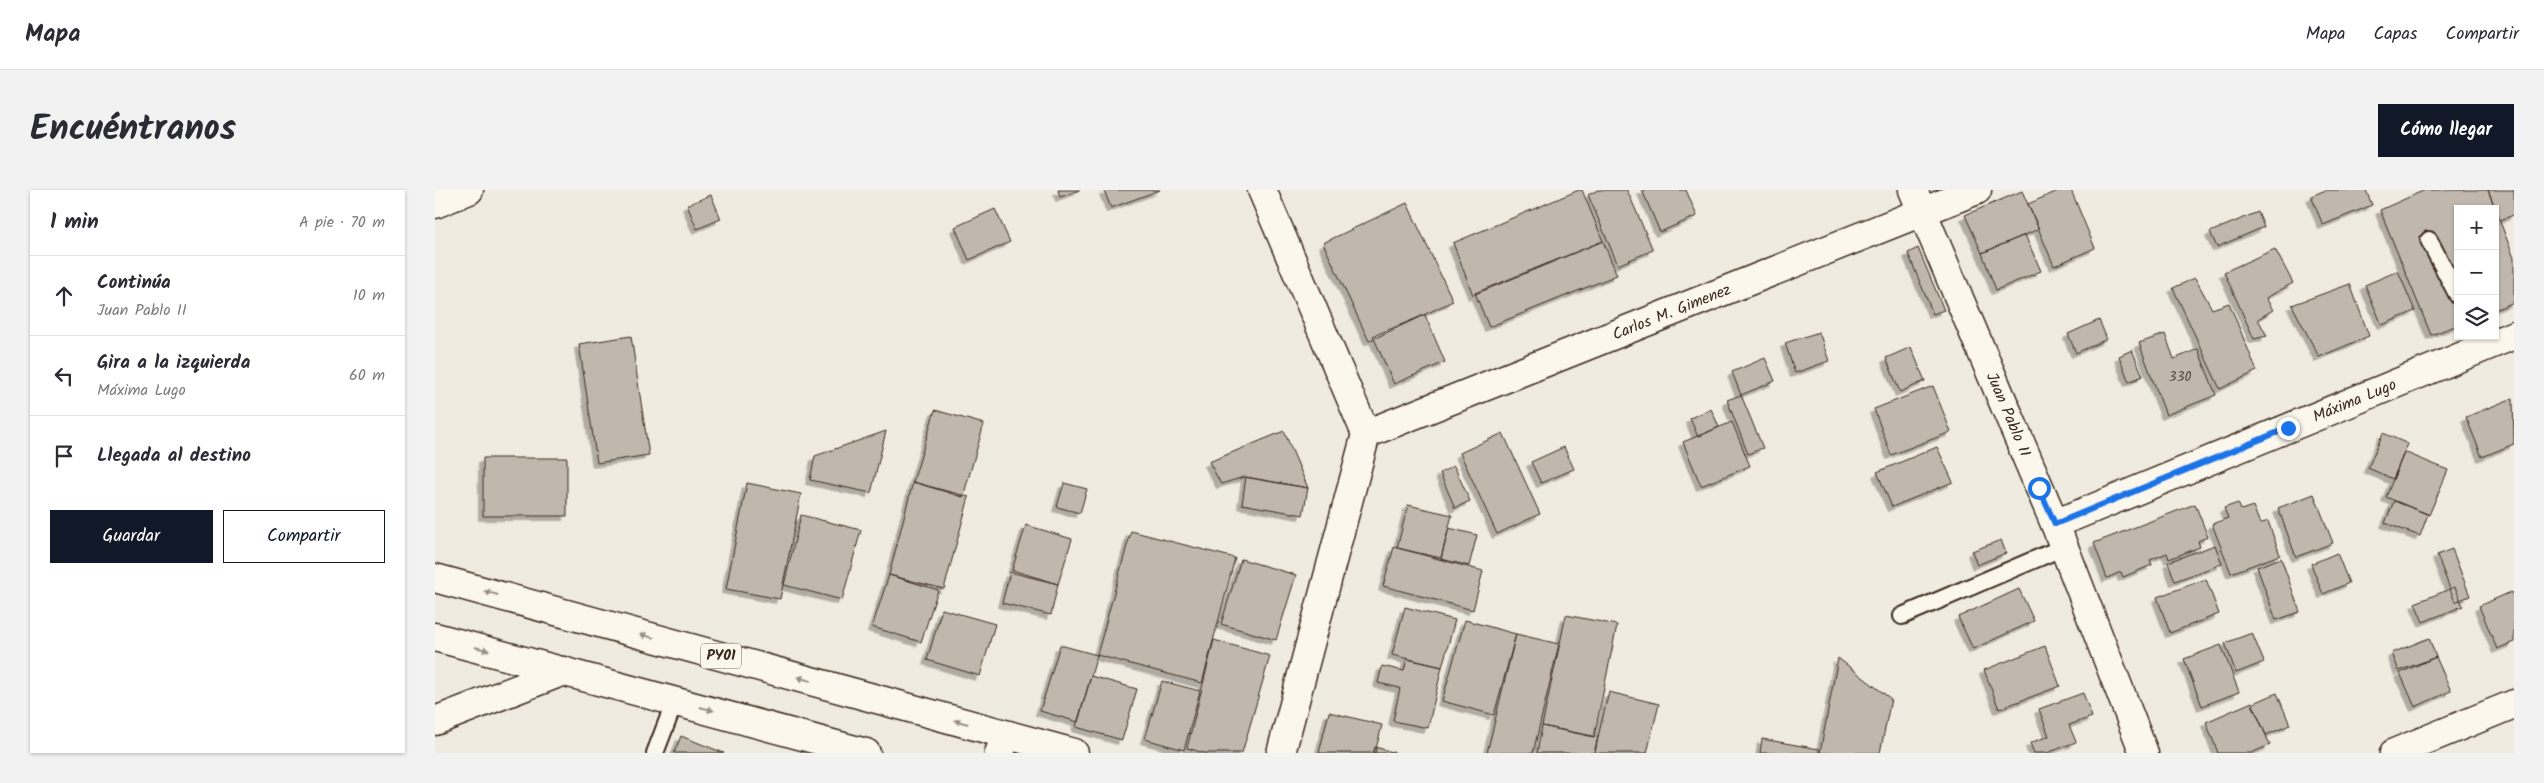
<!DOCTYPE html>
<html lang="es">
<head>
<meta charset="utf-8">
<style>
	:root { --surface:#fff; --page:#f2f2f3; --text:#2b2b33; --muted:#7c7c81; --line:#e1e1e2; --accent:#111827 }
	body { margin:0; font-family:Kalam,sans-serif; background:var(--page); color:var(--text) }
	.controls { position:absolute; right:15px; top:15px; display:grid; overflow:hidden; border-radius:0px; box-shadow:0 1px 4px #0004 }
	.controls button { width:45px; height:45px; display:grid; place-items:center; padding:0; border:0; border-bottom:1px solid var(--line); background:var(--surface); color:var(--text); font:25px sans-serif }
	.stop { position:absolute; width:15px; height:15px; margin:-11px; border:4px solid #1a73e8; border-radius:50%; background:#fff }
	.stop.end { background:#1a73e8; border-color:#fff; box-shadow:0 1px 5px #0008 }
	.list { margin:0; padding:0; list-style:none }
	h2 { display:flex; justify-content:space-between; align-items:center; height:65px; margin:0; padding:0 20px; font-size:21px }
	h2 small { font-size:16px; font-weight:400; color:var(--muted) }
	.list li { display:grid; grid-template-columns:32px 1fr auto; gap:15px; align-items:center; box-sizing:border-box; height:80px; padding:0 20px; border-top:1px solid var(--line) }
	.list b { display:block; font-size:19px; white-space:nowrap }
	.list p { margin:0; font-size:16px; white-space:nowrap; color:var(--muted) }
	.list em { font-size:16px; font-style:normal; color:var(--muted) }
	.actions { display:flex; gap:10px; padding:15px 20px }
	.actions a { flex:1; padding:11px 0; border:1px solid var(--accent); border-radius:0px; text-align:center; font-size:18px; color:var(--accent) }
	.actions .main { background:var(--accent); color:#fff }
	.icon { flex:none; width:28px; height:28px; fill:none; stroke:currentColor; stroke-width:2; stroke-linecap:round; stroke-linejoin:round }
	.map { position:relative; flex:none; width:2079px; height:563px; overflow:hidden; border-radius:0px }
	header { display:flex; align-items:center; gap:30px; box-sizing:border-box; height:70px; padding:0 25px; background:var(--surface); border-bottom:1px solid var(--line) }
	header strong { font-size:24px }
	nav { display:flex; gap:28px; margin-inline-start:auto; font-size:18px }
	.intro { display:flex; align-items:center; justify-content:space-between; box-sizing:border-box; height:120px; padding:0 30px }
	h1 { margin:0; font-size:35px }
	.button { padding:12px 22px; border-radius:0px; background:var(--accent); color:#fff; font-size:18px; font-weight:700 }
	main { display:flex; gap:30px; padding:0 30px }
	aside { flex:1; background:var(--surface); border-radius:0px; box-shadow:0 1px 4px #0004 }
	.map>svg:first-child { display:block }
</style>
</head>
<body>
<header>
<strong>Mapa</strong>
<nav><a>Mapa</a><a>Capas</a><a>Compartir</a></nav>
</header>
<div class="intro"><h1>Encuéntranos</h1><a class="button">Cómo llegar</a></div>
<main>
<aside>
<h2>1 min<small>A pie · 70 m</small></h2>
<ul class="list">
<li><svg class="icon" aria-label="ahead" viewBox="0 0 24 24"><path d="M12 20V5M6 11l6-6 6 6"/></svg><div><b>Continúa</b><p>Juan Pablo II</p></div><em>10 m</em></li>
<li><svg class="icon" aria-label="left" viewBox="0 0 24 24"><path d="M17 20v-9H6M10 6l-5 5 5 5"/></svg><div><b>Gira a la izquierda</b><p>Máxima Lugo</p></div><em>60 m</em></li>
<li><svg class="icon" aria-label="arrive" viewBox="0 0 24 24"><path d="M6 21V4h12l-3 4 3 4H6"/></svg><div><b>Llegada al destino</b></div></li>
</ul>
<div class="actions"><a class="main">Guardar</a><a>Compartir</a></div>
</aside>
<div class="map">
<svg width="2079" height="563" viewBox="0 0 2079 563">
	<defs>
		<filter id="shadow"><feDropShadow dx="-4.5" dy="4.5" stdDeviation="0" flood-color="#0004"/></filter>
	</defs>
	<rect width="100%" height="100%" fill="#f0ebe0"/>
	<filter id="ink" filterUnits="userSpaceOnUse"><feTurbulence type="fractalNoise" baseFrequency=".02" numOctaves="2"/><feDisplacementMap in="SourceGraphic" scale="10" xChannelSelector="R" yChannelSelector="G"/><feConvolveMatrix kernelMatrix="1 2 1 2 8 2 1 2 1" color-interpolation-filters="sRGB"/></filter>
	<g filter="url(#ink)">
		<path fill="#c0b8ad" stroke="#3b2a1e" filter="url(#shadow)" d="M 623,0 L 645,0 L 625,7 Z
			M 669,0 L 725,0 L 676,18 Z
			M 1144,0 L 1147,0 L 1168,51 L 1038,105 L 1018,53 Z
			M 1163,0 L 1192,0 L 1218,60 L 1183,75 L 1153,5 Z
			M 1207,0 L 1251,0 L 1262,26 L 1225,42 Z
			M 1625,0 L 1636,0 L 1660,58 L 1619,76 L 1593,14 Z
			M 1891,0 L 1931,0 L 1937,15 L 1888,35 L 1876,6 Z
			M 1990,0 L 2053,0 L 2079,68 L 2079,112 L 2060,120 L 2060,19 L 2023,19 L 2023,135 L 1996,145 L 1945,20 Z
			M 2053,0 L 2079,0 L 2079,25 L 2065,30 Z
			M 1587,1 L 1604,39 L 1547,63 L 1530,25 Z
			M 276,5 L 286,29 L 262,39 L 252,15 Z
			M 972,13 L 1018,111 L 934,151 L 888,53 Z
			M 560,19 L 575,52 L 534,70 L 520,37 Z
			M 1823,22 L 1829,37 L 1782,57 L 1775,42 Z
			M 1590,45 L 1606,81 L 1561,100 L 1547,63 Z
			M 1168,51 L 1182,85 L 1054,137 L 1040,103 Z
			M 1483,58 L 1509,120 L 1498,124 L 1473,63 Z
			M 1840,59 L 1858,93 L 1831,108 L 1838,120 L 1823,129 L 1832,146 L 1819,149 L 1789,82 Z
			M 1963,81 L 1980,121 L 1947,135 L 1930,95 Z
			M 1760,88 L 1777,119 L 1794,113 L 1822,181 L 1785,199 L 1738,98 Z
			M 1915,94 L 1934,146 L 1884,167 L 1857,115 Z
			M 990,125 L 1010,172 L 959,194 L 938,146 Z
			M 1664,130 L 1672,149 L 1641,163 L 1633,144 Z
			M 1384,142 L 1394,171 L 1360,183 L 1350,153 Z
			M 1730,144 L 1739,169 L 1763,159 L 1781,205 L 1731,225 L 1704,153 Z
			M 196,146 L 214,265 L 162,273 L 144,154 Z
			M 1476,157 L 1490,191 L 1465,202 L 1451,168 Z
			M 1697,160 L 1708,186 L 1694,192 L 1684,166 Z
			M 1330,168 L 1340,191 L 1306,205 L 1297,182 Z
			M 1498,196 L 1516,242 L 1456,265 L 1439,219 Z
			M 1306,205 L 1328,258 L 1313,264 L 1292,210 Z
			M 2078,208 L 2079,254 L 2047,267 L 2031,227 Z
			M 1276,219 L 1284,237 L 1263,247 L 1255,228 Z
			M 500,220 L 549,234 L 528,307 L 478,292 Z
			M 1297,232 L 1315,276 L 1266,296 L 1248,252 Z
			M 451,241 L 436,303 L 375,290 L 380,266 Z
			M 849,241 L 873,298 L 809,287 L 786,294 L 774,272 Z
			M 1068,243 L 1105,324 L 1062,344 L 1025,263 Z
			M 1948,243 L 1973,254 L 1958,289 L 1933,278 Z
			M 1129,257 L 1139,279 L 1106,293 L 1096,272 Z
			M 1502,257 L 1518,292 L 1457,317 L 1442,282 Z
			M 1969,262 L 2013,280 L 1994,325 L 1951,307 Z
			M 48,268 L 132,268 L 132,326 L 48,326 Z
			M 1019,276 L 1035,311 L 1020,318 L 1005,283 Z
			M 811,287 L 873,298 L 868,325 L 807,314 Z
			M 478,292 L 534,307 L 509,399 L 454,385 Z
			M 312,293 L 366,304 L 345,409 L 291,399 Z
			M 629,293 L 652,299 L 645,323 L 622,317 Z
			M 1879,304 L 1898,353 L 1861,367 L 1843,318 Z
			M 1959,311 L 1993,324 L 1985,346 L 1950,333 Z
			M 1803,313 L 1806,320 L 1818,316 L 1825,334 L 1833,331 L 1845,365 L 1796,383 L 1777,334 L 1793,328 L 1789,318 Z
			M 1760,314 L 1773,347 L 1763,351 L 1765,357 L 1734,369 L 1732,363 L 1715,370 L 1717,375 L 1688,387 L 1686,382 L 1672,388 L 1659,353 Z
			M 973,315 L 1017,325 L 1006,368 L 962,358 Z
			M 366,325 L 426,340 L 407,410 L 349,395 Z
			M 591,335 L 637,349 L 623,394 L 577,380 Z
			M 1014,338 L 1042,345 L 1034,376 L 1006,369 Z
			M 696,341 L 800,368 L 767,493 L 662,465 Z
			M 1566,350 L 1571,363 L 1542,375 L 1537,361 Z
			M 1780,355 L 1787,374 L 1740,391 L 1733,372 Z
			M 959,357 L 1048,381 L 1038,420 L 948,396 Z
			M 2017,359 L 2035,406 L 2020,412 L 2002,365 Z
			M 1902,363 L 1914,393 L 1888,404 L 1876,374 Z
			M 1846,368 L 1865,422 L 1841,430 L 1822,377 Z
			M 806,369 L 861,385 L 841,450 L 786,434 Z
			M 575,382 L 623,394 L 616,425 L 567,413 Z
			M 454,385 L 503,400 L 486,452 L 437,437 Z
			M 1771,389 L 1784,424 L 1735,443 L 1722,407 Z
			M 2020,397 L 2028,416 L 1988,432 L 1980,413 Z
			M 1584,399 L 1599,431 L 1538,459 L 1523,427 Z
			M 2076,402 L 2079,408 L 2079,452 L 2062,459 L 2044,416 Z
			M 970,417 L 1020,430 L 1007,477 L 957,465 Z
			M 507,419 L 560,434 L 545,486 L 492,470 Z
			M 1131,425 L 1182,435 L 1159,547 L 1107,536 Z
			M 1030,430 L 1081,444 L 1059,525 L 1007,511 Z
			M 1817,443 L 1829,472 L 1801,483 L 1790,453 Z
			M 1081,444 L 1124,454 L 1098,563 L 1052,563 Z
			M 1994,448 L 2001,467 L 1964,481 L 1957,463 Z
			M 779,450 L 835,466 L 807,563 L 769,563 L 752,558 Z
			M 625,455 L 662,465 L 643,532 L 605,521 Z
			M 1786,455 L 1804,502 L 1767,516 L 1749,469 Z
			M 1610,456 L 1625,496 L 1564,519 L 1549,480 Z
			M 2001,467 L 2016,501 L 1980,517 L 1965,483 Z
			M 1403,468 L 1456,509 L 1445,563 L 1385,563 Z
			M 972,469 L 1007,477 L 993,538 L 958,531 L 965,498 L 943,493 L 947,476 L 969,481 Z
			M 656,486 L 702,499 L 687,550 L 641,537 Z
			M 727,491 L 765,501 L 749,560 L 710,549 Z
			M 1174,502 L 1224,514 L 1212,563 L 1159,563 Z
			M 1648,503 L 1657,527 L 1634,535 L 1641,552 L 1612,563 L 1599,563 L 1595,553 L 1614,546 L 1604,519 Z
			M 1842,503 L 1855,535 L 1831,545 L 1817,514 Z
			M 1817,512 L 1835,555 L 1816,563 L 1783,563 L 1771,532 Z
			M 894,522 L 947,535 L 940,563 L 884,563 Z
			M 1107,536 L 1163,547 L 1160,563 L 1102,563 Z
			M 246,546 L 289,563 L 239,563 Z
			M 1327,549 L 1384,559 L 1384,563 L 1325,563 Z
			M 940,557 L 961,563 L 938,563 Z"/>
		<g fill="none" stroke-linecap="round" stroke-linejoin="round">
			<g stroke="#3b2a1e" stroke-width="20">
				<path id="lane" d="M 1994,50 L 2023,106
					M 1467,426 L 1629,357
					M 220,563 L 240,511"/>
			</g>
			<g stroke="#3b2a1e" stroke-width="31">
				<g id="street">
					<path d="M 827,0 L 931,244 L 846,563"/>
					<path id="s1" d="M 1478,0 L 1620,334 L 1709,563"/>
					<path d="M 0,14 L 34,0"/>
					<path id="s2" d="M 931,244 L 1542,0"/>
					<path id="s3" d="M 1620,334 L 2079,145"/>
					<path d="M 0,531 L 129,481"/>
					<path d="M 1959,563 L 2079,514"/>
				</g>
			</g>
			<g stroke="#3b2a1e" stroke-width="31">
				<path id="secondary" d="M 564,563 L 573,545"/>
			</g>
			<g stroke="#3b2a1e" stroke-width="31">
				<path id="highway" d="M 0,388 L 639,563
					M 0,447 L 431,563"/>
			</g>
			<use href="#lane" stroke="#fbf7ec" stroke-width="16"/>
			<use href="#street" stroke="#fbf7ec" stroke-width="28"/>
			<use href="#secondary" stroke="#fbf7ec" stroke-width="28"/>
			<use href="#highway" stroke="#fbf7ec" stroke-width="28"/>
		</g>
		<defs><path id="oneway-solid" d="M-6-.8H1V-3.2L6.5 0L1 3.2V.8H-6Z" transform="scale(1.25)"/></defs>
		<g fill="#9b9085">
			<use href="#oneway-solid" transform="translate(56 403) rotate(-165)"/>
			<use href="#oneway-solid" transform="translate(212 446) rotate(-165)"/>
			<use href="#oneway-solid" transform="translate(47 459) rotate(15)"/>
			<use href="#oneway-solid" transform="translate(369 489) rotate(-165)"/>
			<use href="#oneway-solid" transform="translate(272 519) rotate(15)"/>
			<use href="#oneway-solid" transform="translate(526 532) rotate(-165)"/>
		</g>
	</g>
	<g fill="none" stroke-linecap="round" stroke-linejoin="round" filter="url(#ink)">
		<path stroke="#1a73e8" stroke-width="6" d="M 1604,298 L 1620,334 L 1853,238"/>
	</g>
	<g text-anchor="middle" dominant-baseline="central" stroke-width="4" stroke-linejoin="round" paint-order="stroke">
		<g font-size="14" fill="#5c4e42">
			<text x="1745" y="187">330</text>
		</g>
		<rect fill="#fbf7ec" stroke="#75685c" stroke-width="1" x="266" y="453.5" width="40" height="25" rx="4"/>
		<g font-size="15" font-weight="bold" fill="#3b2a1e">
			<text x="286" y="466">PY01</text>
		</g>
		<g font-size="16" fill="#3b2a1e" stroke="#fbf7ec">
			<text stroke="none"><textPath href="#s2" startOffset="329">Carlos M. Gimenez</textPath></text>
			<text stroke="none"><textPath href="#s3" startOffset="324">Máxima Lugo</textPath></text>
			<text stroke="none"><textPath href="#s1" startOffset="244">Juan Pablo II</textPath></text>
		</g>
	</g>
</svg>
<div class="controls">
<button>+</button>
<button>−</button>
<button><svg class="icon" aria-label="layers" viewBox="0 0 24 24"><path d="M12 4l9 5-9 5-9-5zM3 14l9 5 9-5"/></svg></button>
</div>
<div class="stop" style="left:1604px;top:298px"></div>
<div class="stop end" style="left:1853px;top:238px"></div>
</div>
</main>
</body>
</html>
